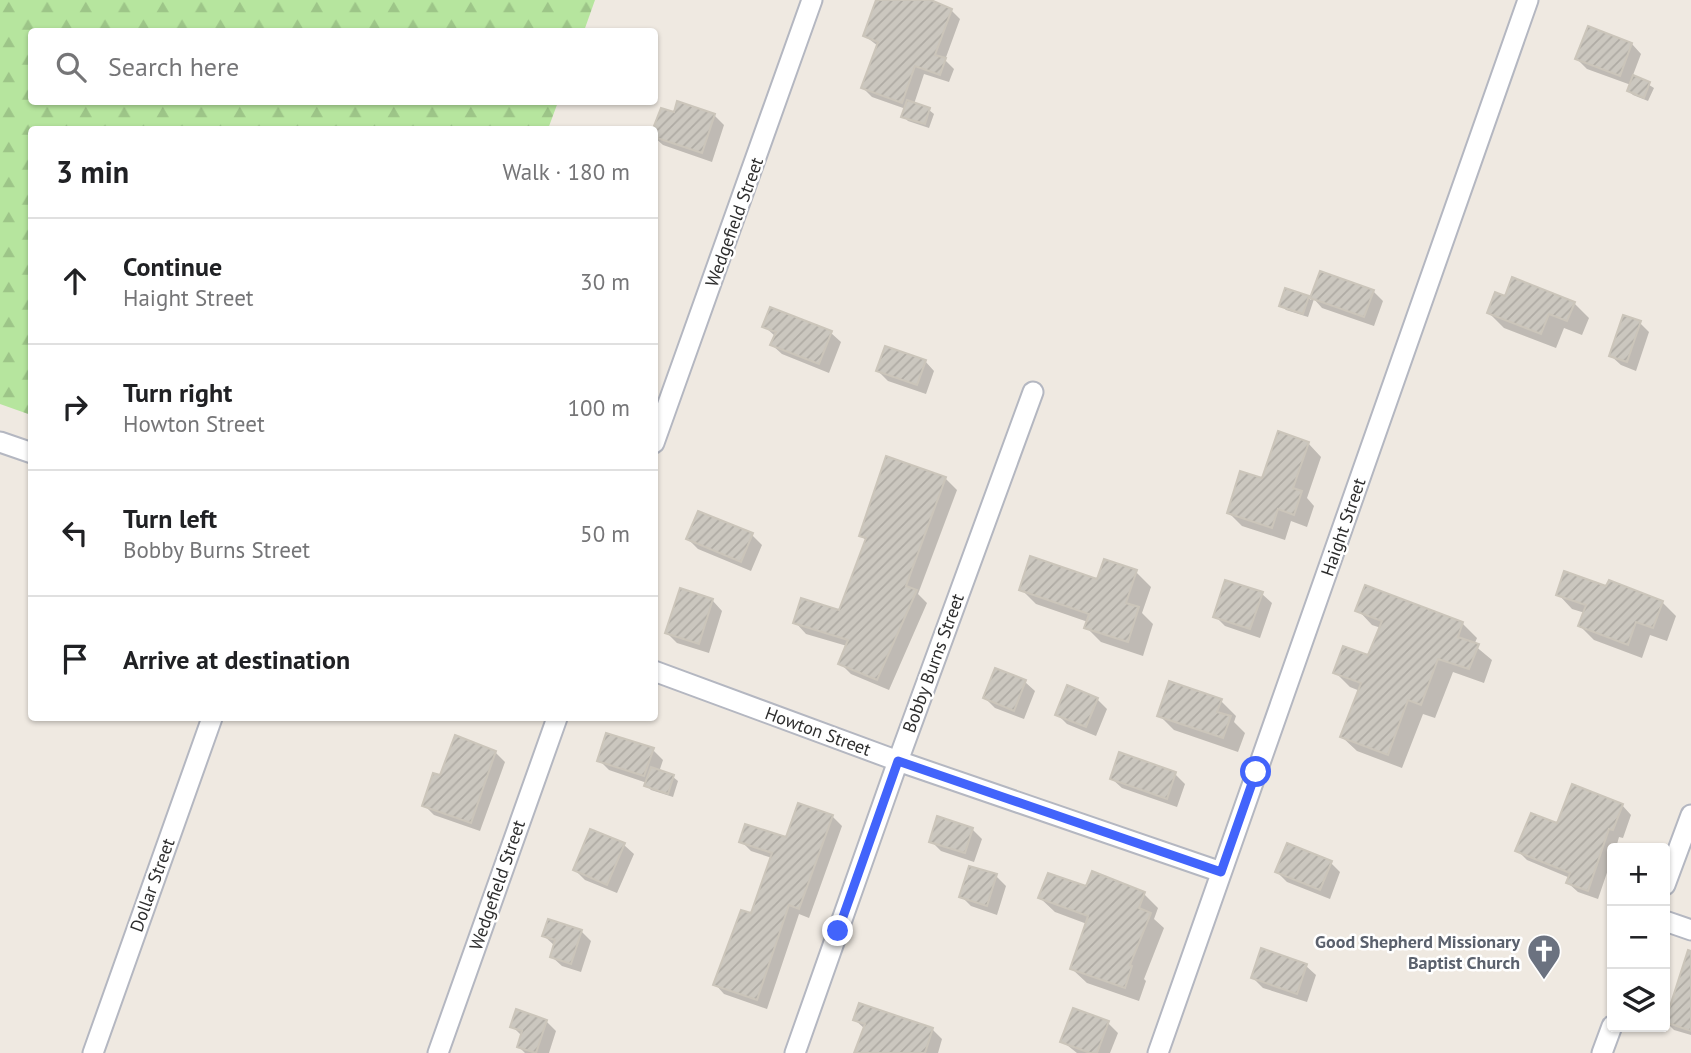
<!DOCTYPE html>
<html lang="en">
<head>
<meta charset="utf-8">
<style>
	:root { --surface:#fff; --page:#f6f6f6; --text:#202124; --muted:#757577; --line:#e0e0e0 }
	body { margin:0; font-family:"PT Sans",sans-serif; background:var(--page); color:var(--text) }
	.controls { position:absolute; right:21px; bottom:21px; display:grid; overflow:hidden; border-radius:7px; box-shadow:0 2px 5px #0004 }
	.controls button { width:63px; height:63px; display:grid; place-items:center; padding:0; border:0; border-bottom:2px solid var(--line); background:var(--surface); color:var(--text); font:35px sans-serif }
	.stop { position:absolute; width:21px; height:21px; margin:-16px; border:5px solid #4264fb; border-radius:50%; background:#fff }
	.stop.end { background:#4264fb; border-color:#fff; box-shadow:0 2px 7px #0008 }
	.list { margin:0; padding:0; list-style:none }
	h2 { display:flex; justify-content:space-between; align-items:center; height:91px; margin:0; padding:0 28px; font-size:30px }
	h2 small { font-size:23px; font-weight:400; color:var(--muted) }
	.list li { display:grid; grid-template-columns:46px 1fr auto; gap:21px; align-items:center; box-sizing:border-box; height:126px; padding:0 28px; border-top:2px solid var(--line) }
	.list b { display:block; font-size:26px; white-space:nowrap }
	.list p { margin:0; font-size:23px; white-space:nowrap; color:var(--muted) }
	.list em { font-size:23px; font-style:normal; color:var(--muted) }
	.icon { flex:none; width:38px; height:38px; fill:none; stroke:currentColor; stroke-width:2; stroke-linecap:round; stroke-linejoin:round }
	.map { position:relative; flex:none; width:1691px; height:1053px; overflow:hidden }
	.search { position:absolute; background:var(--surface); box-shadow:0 2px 5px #0004; left:28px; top:28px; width:630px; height:77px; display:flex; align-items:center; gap:18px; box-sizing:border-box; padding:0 24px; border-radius:7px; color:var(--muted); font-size:26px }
	.panel { position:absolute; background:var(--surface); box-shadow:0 2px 5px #0004; left:28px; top:126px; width:630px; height:595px; border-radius:7px }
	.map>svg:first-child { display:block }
</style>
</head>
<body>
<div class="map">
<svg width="1691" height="1053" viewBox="0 0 1691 1053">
	<defs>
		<pattern id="forest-firs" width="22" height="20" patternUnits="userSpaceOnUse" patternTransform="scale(1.75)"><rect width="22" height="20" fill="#b6e59e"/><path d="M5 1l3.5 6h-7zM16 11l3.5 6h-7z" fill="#9dc588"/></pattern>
		<pattern id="building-hatch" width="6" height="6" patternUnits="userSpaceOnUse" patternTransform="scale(1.75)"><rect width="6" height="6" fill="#cbc7bf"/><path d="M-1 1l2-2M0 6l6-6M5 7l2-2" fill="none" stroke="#afaba4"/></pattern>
	</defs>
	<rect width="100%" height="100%" fill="#efe9e1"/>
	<path fill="url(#forest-firs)" d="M 0,0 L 595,0 L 584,31 L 32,32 L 32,102 L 558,102 L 548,129 L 32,130 L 31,415 L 0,404 Z"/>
	<path fill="#0003" d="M 877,0 L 932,0 L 932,2 L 951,10 L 960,19 L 945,60 L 954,69 L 949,82 L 924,74 L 914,104 L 929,110 L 934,114 L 929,128 L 908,121 L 903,116 L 906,109 L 872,97 L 863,88 L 878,46 L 865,36 Z
		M 1632,44 L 1641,54 L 1633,75 L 1654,88 L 1648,101 L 1633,95 L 1629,91 L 1631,85 L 1587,69 L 1577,59 Z
		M 714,115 L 724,125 L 712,162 L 663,145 L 654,137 Z
		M 1321,273 L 1373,291 L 1383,301 L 1374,326 L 1322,308 L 1314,299 L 1308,317 L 1286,310 L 1281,305 L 1308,297 L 1311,300 Z
		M 1506,298 L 1574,303 L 1589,318 L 1582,335 L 1564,328 L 1556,348 L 1504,328 L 1489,313 Z
		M 1640,323 L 1649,332 L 1636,371 L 1621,365 L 1611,356 Z
		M 764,326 L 831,333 L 841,342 L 829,373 L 782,354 L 772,345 L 776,337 Z
		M 925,361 L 934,371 L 926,394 L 888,381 L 878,371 Z
		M 1308,443 L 1321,457 L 1307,498 L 1314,506 L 1307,527 L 1291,521 L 1285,540 L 1242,526 L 1229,513 Z
		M 945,478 L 957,490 L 918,594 L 927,603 L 889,690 L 851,674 L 840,663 L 847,646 L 806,634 L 795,622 L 840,612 L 867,541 L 861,536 Z
		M 699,513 L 752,535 L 762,545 L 751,571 L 698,549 L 688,539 Z
		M 1136,572 L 1151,587 L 1142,613 L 1153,624 L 1143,656 L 1101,642 L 1086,627 L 1088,622 L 1036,604 L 1021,589 L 1098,581 Z
		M 1608,588 L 1662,602 L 1676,616 L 1667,641 L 1650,635 L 1642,658 L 1594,640 L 1580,626 L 1585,613 L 1572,609 L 1558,594 Z
		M 681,591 L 713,601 L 722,611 L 709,653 L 677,643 L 667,633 Z
		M 1262,594 L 1272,603 L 1260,638 L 1225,626 L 1215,616 Z
		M 1358,610 L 1462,623 L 1477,638 L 1474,645 L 1492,660 L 1484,683 L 1453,672 L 1435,718 L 1423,714 L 1402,768 L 1357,751 L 1342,737 L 1360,691 L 1350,687 L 1335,672 L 1369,657 L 1381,628 L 1372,625 Z
		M 1025,682 L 1035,691 L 1024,719 L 995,708 L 985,698 Z
		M 1097,699 L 1107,709 L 1096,736 L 1067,724 L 1057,714 Z
		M 1221,701 L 1236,716 L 1234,722 L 1245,733 L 1238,752 L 1174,730 L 1159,715 Z
		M 653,750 L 663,760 L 659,772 L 673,777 L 678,781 L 673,797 L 651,790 L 647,786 L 647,783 L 609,770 L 599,760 Z
		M 495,752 L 505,762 L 480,831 L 434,815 L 424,805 Z
		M 1175,774 L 1185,784 L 1177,807 L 1122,788 L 1112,779 Z
		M 1622,805 L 1631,815 L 1623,838 L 1619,837 L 1616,848 L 1612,848 L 1612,858 L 1598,899 L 1578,892 L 1568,883 L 1570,878 L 1527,860 L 1517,850 Z
		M 832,816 L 842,826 L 809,918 L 799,914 L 767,1009 L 724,994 L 715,984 L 752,915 L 772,858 L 751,851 L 741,841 L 787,839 Z
		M 972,829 L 982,839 L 974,862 L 941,851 L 931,841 Z
		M 624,845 L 634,854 L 617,893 L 585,880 L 575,870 Z
		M 1331,863 L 1340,872 L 1330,899 L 1287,882 L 1277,872 Z
		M 970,868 L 996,876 L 1006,886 L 997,915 L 971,906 L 961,896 Z
		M 1087,889 L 1144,894 L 1158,908 L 1154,919 L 1164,928 L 1144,979 L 1146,981 L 1139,1001 L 1087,983 L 1072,969 L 1087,924 L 1055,912 L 1040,898 Z
		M 581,931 L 591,941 L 581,972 L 562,966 L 552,957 L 555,946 L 544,936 Z
		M 1306,966 L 1316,975 L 1307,1002 L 1263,988 L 1253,978 Z
		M 1691,986 L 1691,1035 L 1674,1030 L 1666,1022 Z
		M 860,1005 L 933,1030 L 942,1039 L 938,1053 L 856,1053 L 865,1029 L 855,1020 Z
		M 546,1021 L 556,1031 L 549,1053 L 525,1053 L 519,1047 L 522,1036 L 512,1026 Z
		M 1108,1023 L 1118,1033 L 1110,1053 L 1077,1053 L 1062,1041 Z"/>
	<path fill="url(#building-hatch)" stroke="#cbc5ba" stroke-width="2" d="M 876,0 L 931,0 L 952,9 L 935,55 L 946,58 L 940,75 L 915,66 L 902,103 L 861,88 L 878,42 L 863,36 Z
		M 1588,26 L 1632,43 L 1620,76 L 1575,59 Z
		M 1633,75 L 1650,82 L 1644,98 L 1627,91 Z
		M 907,100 L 930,108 L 925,124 L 901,117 Z
		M 677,101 L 715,114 L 702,153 L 654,137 L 654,126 L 661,108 L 674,112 Z
		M 1320,271 L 1374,290 L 1364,317 L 1310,298 Z
		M 1512,277 L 1575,302 L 1567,321 L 1549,314 L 1541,334 L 1487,313 L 1495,292 L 1505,296 Z
		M 1285,288 L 1309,296 L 1303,314 L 1279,306 Z
		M 770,307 L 832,331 L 819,364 L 770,345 L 776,332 L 762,327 Z
		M 1623,315 L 1641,321 L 1627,362 L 1609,356 Z
		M 885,346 L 926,360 L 917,385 L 876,371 Z
		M 1278,431 L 1309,442 L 1293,488 L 1302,491 L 1294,515 L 1278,509 L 1272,528 L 1227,513 L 1240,471 L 1262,478 Z
		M 886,456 L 946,477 L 906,586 L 917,590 L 877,680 L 838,664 L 848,640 L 793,623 L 801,598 L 839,610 L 866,538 L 859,536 Z
		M 698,511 L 753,533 L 741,562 L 686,539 Z
		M 1030,556 L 1097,579 L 1104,559 L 1137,570 L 1126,603 L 1139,607 L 1128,642 L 1084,628 L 1089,614 L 1019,590 Z
		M 1564,571 L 1606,586 L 1609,580 L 1663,601 L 1653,628 L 1636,622 L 1628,645 L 1578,626 L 1586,605 L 1556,595 Z
		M 1225,580 L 1263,592 L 1250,629 L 1213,617 Z
		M 1365,585 L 1463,622 L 1458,637 L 1479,644 L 1469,669 L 1438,659 L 1421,705 L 1408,700 L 1388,755 L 1340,737 L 1361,683 L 1333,673 L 1343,646 L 1368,655 L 1382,621 L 1355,611 Z
		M 680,588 L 713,599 L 699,644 L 665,633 Z
		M 995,668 L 1026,680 L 1014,711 L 983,698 Z
		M 1169,681 L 1222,699 L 1217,712 L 1231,716 L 1223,738 L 1157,716 Z
		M 1067,685 L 1098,698 L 1086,727 L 1055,715 Z
		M 606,733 L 654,748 L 644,776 L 597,761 Z
		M 455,735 L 496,751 L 471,823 L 422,806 L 433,773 L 440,775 Z
		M 1119,752 L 1176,772 L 1167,799 L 1110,779 Z
		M 651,767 L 674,775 L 668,794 L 644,786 Z
		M 1572,784 L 1623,804 L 1613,830 L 1609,829 L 1588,891 L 1566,883 L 1570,873 L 1515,851 L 1531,813 L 1557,823 Z
		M 798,803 L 833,815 L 799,909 L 789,905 L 757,1000 L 713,985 L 741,910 L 751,913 L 772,853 L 739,842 L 745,824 L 786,837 Z
		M 937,816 L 973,828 L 965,853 L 929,842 Z
		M 590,829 L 625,843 L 607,885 L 573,870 Z
		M 1287,843 L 1332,861 L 1320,890 L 1275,872 Z
		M 969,866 L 997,874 L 987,906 L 959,897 Z
		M 1092,871 L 1145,892 L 1139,908 L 1151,913 L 1130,965 L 1132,966 L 1125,988 L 1070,969 L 1088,916 L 1038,898 L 1048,873 L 1086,886 Z
		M 548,919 L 582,930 L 571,964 L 550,957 L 555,940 L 542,936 Z
		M 1261,948 L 1307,964 L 1297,994 L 1251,978 Z
		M 1688,950 L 1691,951 L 1691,1031 L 1665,1022 Z
		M 859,1003 L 933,1028 L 925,1053 L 854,1053 L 865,1024 L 853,1020 Z
		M 1073,1008 L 1109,1021 L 1097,1053 L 1090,1053 L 1060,1042 Z
		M 516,1009 L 547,1020 L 536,1053 L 517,1047 L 522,1031 L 510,1027 Z"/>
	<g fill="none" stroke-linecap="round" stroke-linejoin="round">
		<g stroke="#b4b7c1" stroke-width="23">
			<path id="street" d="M 0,442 L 32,453
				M 654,443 L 812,0
				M 654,671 L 898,761 L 1221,872
				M 1665,885 L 1691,815
				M 1665,921 L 1691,930
				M 93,1053 L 212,718
				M 438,1053 L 557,718
				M 795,1053 L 898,761 L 1033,392
				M 1158,1053 L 1528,0
				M 1602,1053 L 1612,1026"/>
		</g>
		<use href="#street" stroke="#fff" stroke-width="19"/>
	</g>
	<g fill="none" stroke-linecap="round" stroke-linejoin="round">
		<path stroke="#4264fb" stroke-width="9" d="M 838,931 L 898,761 L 1221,872 L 1256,772"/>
	</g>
	<defs>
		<g id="church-pin" transform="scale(1.75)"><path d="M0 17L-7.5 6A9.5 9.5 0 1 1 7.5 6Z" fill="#6b7280" stroke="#fff"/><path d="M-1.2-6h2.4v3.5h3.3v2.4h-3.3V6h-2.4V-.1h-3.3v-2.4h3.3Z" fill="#fff"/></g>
	</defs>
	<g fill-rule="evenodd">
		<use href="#church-pin" x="1544" y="951"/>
	</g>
	<g text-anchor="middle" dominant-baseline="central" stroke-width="5" stroke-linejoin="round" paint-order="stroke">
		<g font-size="18" fill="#2e2e2e" stroke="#fff">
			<text transform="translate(734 222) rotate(-70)">Wedgefield Street</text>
			<text transform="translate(1343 527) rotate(-71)">Haight Street</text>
			<text transform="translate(933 663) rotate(-70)">Bobby Burns Street</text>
			<text transform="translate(818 731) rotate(20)">Howton Street</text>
			<text transform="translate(152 885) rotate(-70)">Dollar Street</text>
			<text transform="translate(497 885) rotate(-71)">Wedgefield Street</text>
		</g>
		<g font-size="18" font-weight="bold" fill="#5b616d" stroke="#fff" text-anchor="end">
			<text x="1520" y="941">Good Shepherd Missionary<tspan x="1520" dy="21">Baptist Church</tspan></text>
		</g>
	</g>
</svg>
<div class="controls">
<button>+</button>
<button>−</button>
<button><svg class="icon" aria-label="layers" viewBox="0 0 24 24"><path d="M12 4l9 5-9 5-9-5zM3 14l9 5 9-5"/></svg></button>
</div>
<div class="stop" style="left:1256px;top:772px"></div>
<div class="stop end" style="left:838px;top:931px"></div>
<div class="search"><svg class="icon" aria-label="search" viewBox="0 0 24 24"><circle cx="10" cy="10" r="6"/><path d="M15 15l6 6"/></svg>Search here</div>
<section class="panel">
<h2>3 min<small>Walk · 180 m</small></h2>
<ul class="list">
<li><svg class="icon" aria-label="ahead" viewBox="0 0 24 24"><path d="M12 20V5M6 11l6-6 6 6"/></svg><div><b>Continue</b><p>Haight Street</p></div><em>30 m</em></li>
<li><svg class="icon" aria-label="right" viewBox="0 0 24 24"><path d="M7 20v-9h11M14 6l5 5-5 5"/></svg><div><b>Turn right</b><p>Howton Street</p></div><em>100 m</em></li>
<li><svg class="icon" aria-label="left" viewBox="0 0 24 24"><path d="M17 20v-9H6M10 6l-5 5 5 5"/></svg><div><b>Turn left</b><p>Bobby Burns Street</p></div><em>50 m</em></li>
<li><svg class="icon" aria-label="arrive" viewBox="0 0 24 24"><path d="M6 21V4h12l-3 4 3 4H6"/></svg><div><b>Arrive at destination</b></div></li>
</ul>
</section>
</div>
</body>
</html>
